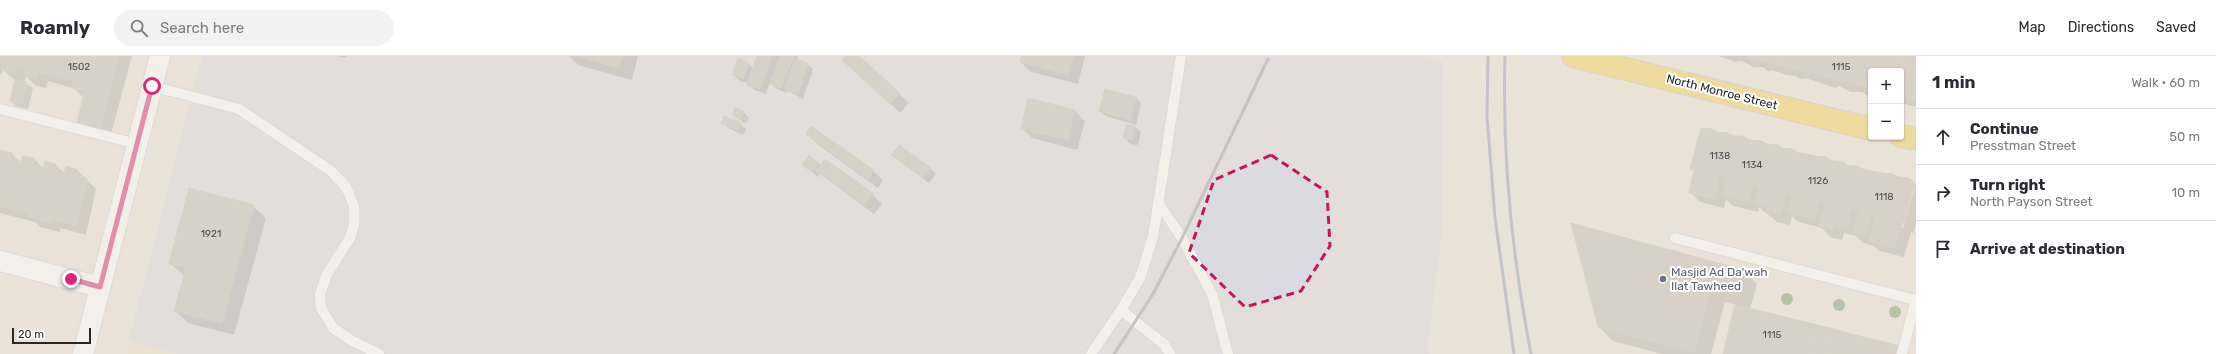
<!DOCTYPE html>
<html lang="en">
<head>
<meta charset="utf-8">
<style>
	:root { --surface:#fff; --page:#f2f2f3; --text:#2b2b33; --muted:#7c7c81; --line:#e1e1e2 }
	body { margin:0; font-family:Rubik,sans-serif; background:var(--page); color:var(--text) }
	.controls { position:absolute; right:12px; top:12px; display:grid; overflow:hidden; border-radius:4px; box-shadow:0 1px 3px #0004 }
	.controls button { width:36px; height:36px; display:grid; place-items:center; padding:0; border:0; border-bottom:1px solid var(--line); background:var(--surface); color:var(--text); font:20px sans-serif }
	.scale { position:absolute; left:12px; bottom:10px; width:79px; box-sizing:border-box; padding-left:4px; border:2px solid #272727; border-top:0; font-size:11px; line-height:14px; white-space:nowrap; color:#272727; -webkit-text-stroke:3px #fff; paint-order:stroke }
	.stop { position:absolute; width:12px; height:12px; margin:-9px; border:3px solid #db2777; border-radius:50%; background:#fff }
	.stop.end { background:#db2777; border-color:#fff; box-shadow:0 1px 4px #0008 }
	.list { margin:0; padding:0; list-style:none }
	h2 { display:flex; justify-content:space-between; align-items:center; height:52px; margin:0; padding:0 16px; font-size:17px }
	h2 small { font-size:13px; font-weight:400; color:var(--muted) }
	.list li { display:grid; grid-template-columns:26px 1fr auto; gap:12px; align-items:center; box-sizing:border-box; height:56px; padding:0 16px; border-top:1px solid var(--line) }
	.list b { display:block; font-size:15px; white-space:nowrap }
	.list p { margin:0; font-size:13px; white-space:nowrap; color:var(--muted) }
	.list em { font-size:13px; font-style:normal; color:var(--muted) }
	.icon { flex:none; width:22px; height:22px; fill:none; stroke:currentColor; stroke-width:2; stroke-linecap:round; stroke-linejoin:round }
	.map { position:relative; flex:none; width:1916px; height:298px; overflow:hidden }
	header { display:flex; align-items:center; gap:24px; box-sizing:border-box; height:56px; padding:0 20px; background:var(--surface); border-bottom:1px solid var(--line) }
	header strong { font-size:19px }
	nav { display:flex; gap:22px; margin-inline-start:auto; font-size:14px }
	.search { width:280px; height:36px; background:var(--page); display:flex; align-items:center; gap:10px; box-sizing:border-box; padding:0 14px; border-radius:22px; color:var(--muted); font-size:15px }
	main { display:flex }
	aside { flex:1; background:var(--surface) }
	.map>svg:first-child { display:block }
</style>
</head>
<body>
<header>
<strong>Roamly</strong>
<div class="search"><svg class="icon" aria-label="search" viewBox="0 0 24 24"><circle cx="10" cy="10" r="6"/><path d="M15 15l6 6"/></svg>Search here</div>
<nav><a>Map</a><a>Directions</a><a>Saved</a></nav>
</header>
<main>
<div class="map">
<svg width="1916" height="298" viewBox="0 0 1916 298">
	<rect width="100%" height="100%" fill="#eae2d7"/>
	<path fill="#dbd9e2" d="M 202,0 L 1423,0 L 1443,6 L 1442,176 L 1427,293 L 1429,298 L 176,298 L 129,284 Z"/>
	<path fill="#ede1c6" d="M 129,284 L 176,298 L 126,298 Z"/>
	<path fill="#0003" fill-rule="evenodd" d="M 0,0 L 132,0 L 110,82 L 88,76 L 78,66 L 84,42 L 73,32 L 48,25 L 46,32 L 35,29 L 26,20 L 24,26 L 33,32 L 28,53 L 16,50 L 11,45 L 15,24 L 3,14 L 0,20 Z
		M 337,0 L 347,0 L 346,2 Z
		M 569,0 L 638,0 L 632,24 L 578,9 Z
		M 759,0 L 797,0 L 799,5 L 807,8 L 813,13 L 803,43 L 788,35 L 787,37 L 777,33 L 770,26 L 766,38 L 754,34 L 749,28 L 738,24 L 733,18 L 748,7 L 754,13 Z
		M 847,0 L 857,0 L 909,47 L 900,57 L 843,4 Z
		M 1022,0 L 1085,0 L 1078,28 L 1031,16 L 1021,6 Z
		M 1718,0 L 1916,0 L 1916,51 L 1901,47 L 1901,15 L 1871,15 L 1871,40 L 1868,40 L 1862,36 L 1851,36 L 1839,30 L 1835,32 L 1806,22 L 1801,23 L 1796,20 L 1786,19 L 1773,14 L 1768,15 L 1763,11 L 1754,11 L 1741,5 L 1736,6 Z
		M 1136,42 L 1141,47 L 1136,69 L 1106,60 L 1100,55 Z
		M 1075,55 L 1085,65 L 1077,94 L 1032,82 L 1022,72 Z
		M 743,56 L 749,62 L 746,68 L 733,59 Z
		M 723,67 L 740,68 L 746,73 L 743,79 L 728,72 Z
		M 1127,69 L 1135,71 L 1141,76 L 1138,89 L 1130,88 L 1125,82 Z
		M 1702,73 L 1728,78 L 1738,83 L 1743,81 L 1771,91 L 1777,90 L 1787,95 L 1809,99 L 1821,104 L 1826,102 L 1849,111 L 1857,111 L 1870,116 L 1874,115 L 1880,119 L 1914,127 L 1916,128 L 1916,168 L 1914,177 L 1911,176 L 1904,201 L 1879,195 L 1874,190 L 1863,187 L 1856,180 L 1844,177 L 1842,184 L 1830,181 L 1822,172 L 1798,166 L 1792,160 L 1790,169 L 1777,166 L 1759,151 L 1758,156 L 1733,150 L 1726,143 L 1724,152 L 1700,146 L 1690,136 L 1695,116 L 1691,113 ZM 1912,131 L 1915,131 L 1903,172 L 1901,172 Z
		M 807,78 L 873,115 L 883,124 L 878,132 L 817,88 Z
		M 11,97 L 21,107 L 23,107 L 24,101 L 34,103 L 44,113 L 55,109 L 65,118 L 78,115 L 96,133 L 86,179 L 60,172 L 60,176 L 40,171 L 35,166 L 0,157 L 0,98 Z
		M 893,99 L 930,112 L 936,118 L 929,127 Z
		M 819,107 L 872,138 L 882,148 L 874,158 L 820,118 L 818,121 L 803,109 Z
		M 253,150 L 266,162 L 234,279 L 188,267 L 175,254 L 184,220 L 170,207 Z
		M 1743,215 L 1757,228 L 1750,253 L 1724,298 L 1736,249 L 1725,246 L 1711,298 L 1662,298 L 1613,285 L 1599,271 Z"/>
	<path fill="#c2bcb5" stroke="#c5beb2" d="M 0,0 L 22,0 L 15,17 L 1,14 L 3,7 L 0,6 Z
		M 22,0 L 45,0 L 41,17 L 38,16 L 36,23 L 24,19 L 26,13 L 19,11 Z
		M 45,0 L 70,0 L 64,23 L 41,17 Z
		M 70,0 L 94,0 L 85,35 L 71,32 L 73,25 L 64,23 Z
		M 94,0 L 119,0 L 101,72 L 77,66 Z
		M 577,0 L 623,0 L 619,12 Z
		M 757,0 L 772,0 L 760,33 L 747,29 Z
		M 780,0 L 794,0 L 781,32 L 770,28 Z
		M 845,0 L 859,0 L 900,37 L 890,48 L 842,4 Z
		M 1021,0 L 1073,0 L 1068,19 L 1020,6 Z
		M 1765,0 L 1783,0 L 1781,9 L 1775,10 L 1764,5 Z
		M 1765,0 L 1764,5 L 1759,6 L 1747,1 Z
		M 1783,0 L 1799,0 L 1796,13 L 1790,14 L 1781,9 Z
		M 1799,0 L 1817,0 L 1812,17 L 1807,18 L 1796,13 Z
		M 1817,0 L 1834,0 L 1829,21 L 1824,22 L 1812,17 Z
		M 1834,0 L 1852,0 L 1846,25 L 1841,26 L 1829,21 Z
		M 1852,0 L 1869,0 L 1862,30 L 1860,30 L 1846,25 Z
		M 1869,0 L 1888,0 L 1884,15 L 1871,15 L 1871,33 L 1862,30 Z
		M 1888,0 L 1904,0 L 1901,15 L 1884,15 Z
		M 1904,0 L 1916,0 L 1916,25 L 1911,44 L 1901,41 L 1901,15 Z
		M 738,2 L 748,6 L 743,23 L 732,19 Z
		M 795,3 L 808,7 L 798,38 L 784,33 Z
		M 15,23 L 27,26 L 22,48 L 10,45 Z
		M 1916,25 L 1916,45 L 1911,44 Z
		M 1105,33 L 1136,41 L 1130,64 L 1099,55 Z
		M 1028,42 L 1075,54 L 1068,84 L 1021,73 Z
		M 735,51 L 744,55 L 741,63 L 732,59 Z
		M 724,60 L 741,67 L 738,74 L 721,67 Z
		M 1126,68 L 1135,70 L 1132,84 L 1123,82 Z
		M 811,70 L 874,114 L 868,123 L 806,78 Z
		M 1701,72 L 1712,73 L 1717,76 L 1701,140 L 1689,137 L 1694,114 L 1690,113 Z
		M 1717,76 L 1728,77 L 1734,80 L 1723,121 L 1719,121 L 1714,143 L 1701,140 Z
		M 1734,80 L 1743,80 L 1749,84 L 1735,143 L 1722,140 L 1726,122 L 1723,121 Z
		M 1749,84 L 1761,85 L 1767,88 L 1756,130 L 1752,129 L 1748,146 L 1735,143 Z
		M 1767,88 L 1777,89 L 1782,92 L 1767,151 L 1755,148 L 1759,131 L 1756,130 Z
		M 899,89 L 931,112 L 923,122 L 891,99 Z
		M 1782,92 L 1792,93 L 1799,97 L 1789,138 L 1786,137 L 1780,159 L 1766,156 Z
		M 0,94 L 12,97 L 10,103 L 20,105 L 8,152 L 0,150 Z
		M 1799,97 L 1815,100 L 1800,160 L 1787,156 L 1793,139 L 1789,138 Z
		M 809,99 L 819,107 L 812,116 L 802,109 Z
		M 23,100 L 34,102 L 33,109 L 42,111 L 30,158 L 8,152 Z
		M 1815,100 L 1826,101 L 1832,105 L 1822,146 L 1819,145 L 1815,163 L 1800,160 Z
		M 825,103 L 873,137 L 864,149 L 816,115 Z
		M 45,105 L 56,108 L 54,114 L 64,117 L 50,167 L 29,161 Z
		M 1832,105 L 1843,106 L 1849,110 L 1832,174 L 1819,171 L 1825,147 L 1822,146 Z
		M 66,110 L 78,114 L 77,120 L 87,122 L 76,170 L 52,163 Z
		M 1849,110 L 1857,110 L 1865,114 L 1855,154 L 1852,153 L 1850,158 L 1848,171 L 1834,168 Z
		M 1865,114 L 1882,117 L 1865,181 L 1852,177 L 1859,155 L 1855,154 Z
		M 1882,117 L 1893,118 L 1898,121 L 1881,188 L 1868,185 L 1875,161 L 1870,160 Z
		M 1898,121 L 1908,122 L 1915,126 L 1904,167 L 1901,166 L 1894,192 L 1881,188 Z
		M 189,132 L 254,149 L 222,267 L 174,255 L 186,212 L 169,207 Z
		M 1571,167 L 1744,214 L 1737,240 L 1711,233 L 1694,297 L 1598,271 Z
		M 1735,249 L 1752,253 L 1741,298 L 1723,298 Z
		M 1752,253 L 1769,257 L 1759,298 L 1741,298 Z
		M 1769,257 L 1785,261 L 1775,298 L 1759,298 Z
		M 1785,261 L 1801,265 L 1799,277 L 1793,298 L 1775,298 Z
		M 1801,265 L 1818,269 L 1811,298 L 1793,298 Z
		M 1818,269 L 1834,273 L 1828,298 L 1811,298 Z
		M 1834,273 L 1851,278 L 1846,298 L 1828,298 Z
		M 1851,278 L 1867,282 L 1863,298 L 1846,298 Z
		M 1867,282 L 1884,286 L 1881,298 L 1863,298 Z
		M 1884,286 L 1900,290 L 1898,298 L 1881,298 Z"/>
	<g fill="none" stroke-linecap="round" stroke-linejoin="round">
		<g stroke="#cdd0e1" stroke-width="12">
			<path id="service" d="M 152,30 L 239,53 L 331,115 L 346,131 L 354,150 L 354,169 L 350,182 L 327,218 L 320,238 L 321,252 L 333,272 L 352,285 L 379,298
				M 0,53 L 137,88
				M 1159,148 L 1182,182 L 1212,238 L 1228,298
				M 1675,182 L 1915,244
				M 1121,254 L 1164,288 L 1170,298
				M 1091,298 L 1121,254 L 1140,222 L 1153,181 L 1181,0
				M 1902,298 L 1916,242"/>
		</g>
		<g stroke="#cdd0e1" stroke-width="22">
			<path id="minor" d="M 0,205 L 100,231
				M 83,298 L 160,0"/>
		</g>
		<g stroke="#c3c3c3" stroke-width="24">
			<path id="primary" d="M 1573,0 L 1871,73
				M 1901,80 L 1916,83"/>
		</g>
		<use href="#service" stroke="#fff" stroke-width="10"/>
		<use href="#minor" stroke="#fff" stroke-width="20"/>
		<use href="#primary" stroke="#f2d155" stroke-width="22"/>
		<path stroke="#9b9eb2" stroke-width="3" d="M 1488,0 L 1487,60 L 1495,162 L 1514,298
			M 1505,0 C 1502,100 1512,200 1531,298
			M 1114,298 L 1153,238 L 1182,182 L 1268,3"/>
	</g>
	<g fill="#7e9c6e">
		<circle cx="1787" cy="243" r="6"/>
		<circle cx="1839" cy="249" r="6"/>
		<circle cx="1895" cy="256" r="6"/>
	</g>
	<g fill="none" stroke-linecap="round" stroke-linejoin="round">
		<path stroke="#db2777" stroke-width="5" d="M 71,223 L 100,231 L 152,30"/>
	</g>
	<path d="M0 0H1916V298H0ZM 1271,99 L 1327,136 L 1330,190 L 1301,235 L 1245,251 L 1189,197 L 1214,124 Z" fill="#eae2d7" fill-opacity=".55" fill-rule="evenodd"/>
	<path fill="none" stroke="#c2185b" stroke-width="3" stroke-dasharray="8 5" stroke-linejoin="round" d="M 1271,99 L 1327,136 L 1330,190 L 1301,235 L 1245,251 L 1189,197 L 1214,124 Z"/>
	<circle fill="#6b7280" stroke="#fff" stroke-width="1.5" cx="1663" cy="223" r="4"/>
	<g text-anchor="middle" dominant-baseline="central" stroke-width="4" stroke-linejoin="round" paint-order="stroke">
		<g font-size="10" fill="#4e4c4a">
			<text x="79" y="11">1502</text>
			<text x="1841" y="11">1115</text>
			<text x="1720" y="100">1138</text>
			<text x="1752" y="109">1134</text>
			<text x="1818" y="125">1126</text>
			<text x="1884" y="141">1118</text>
			<text x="211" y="178">1921</text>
			<text x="1772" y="279">1115</text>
		</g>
		<g font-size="12" fill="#272727" stroke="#fff">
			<text transform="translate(1722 36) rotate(14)">North Monroe Street</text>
		</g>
		<g font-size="12" fill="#5b616d" stroke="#fff" text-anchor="start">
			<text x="1671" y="216">Masjid Ad Da'wah<tspan x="1671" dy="14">Ilat Tawheed</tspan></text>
		</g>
	</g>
</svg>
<div class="controls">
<button>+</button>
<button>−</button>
</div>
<div class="scale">20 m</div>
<div class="stop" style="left:152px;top:30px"></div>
<div class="stop end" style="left:71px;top:223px"></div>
</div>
<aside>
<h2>1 min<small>Walk · 60 m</small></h2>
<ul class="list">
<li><svg class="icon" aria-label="ahead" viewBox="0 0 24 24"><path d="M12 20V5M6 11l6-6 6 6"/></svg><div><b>Continue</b><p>Presstman Street</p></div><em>50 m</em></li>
<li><svg class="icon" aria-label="right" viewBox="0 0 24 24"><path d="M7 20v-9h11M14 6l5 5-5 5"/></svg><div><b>Turn right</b><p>North Payson Street</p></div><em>10 m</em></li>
<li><svg class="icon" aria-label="arrive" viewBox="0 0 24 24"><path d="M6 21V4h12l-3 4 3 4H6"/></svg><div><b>Arrive at destination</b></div></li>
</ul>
</aside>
</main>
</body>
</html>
